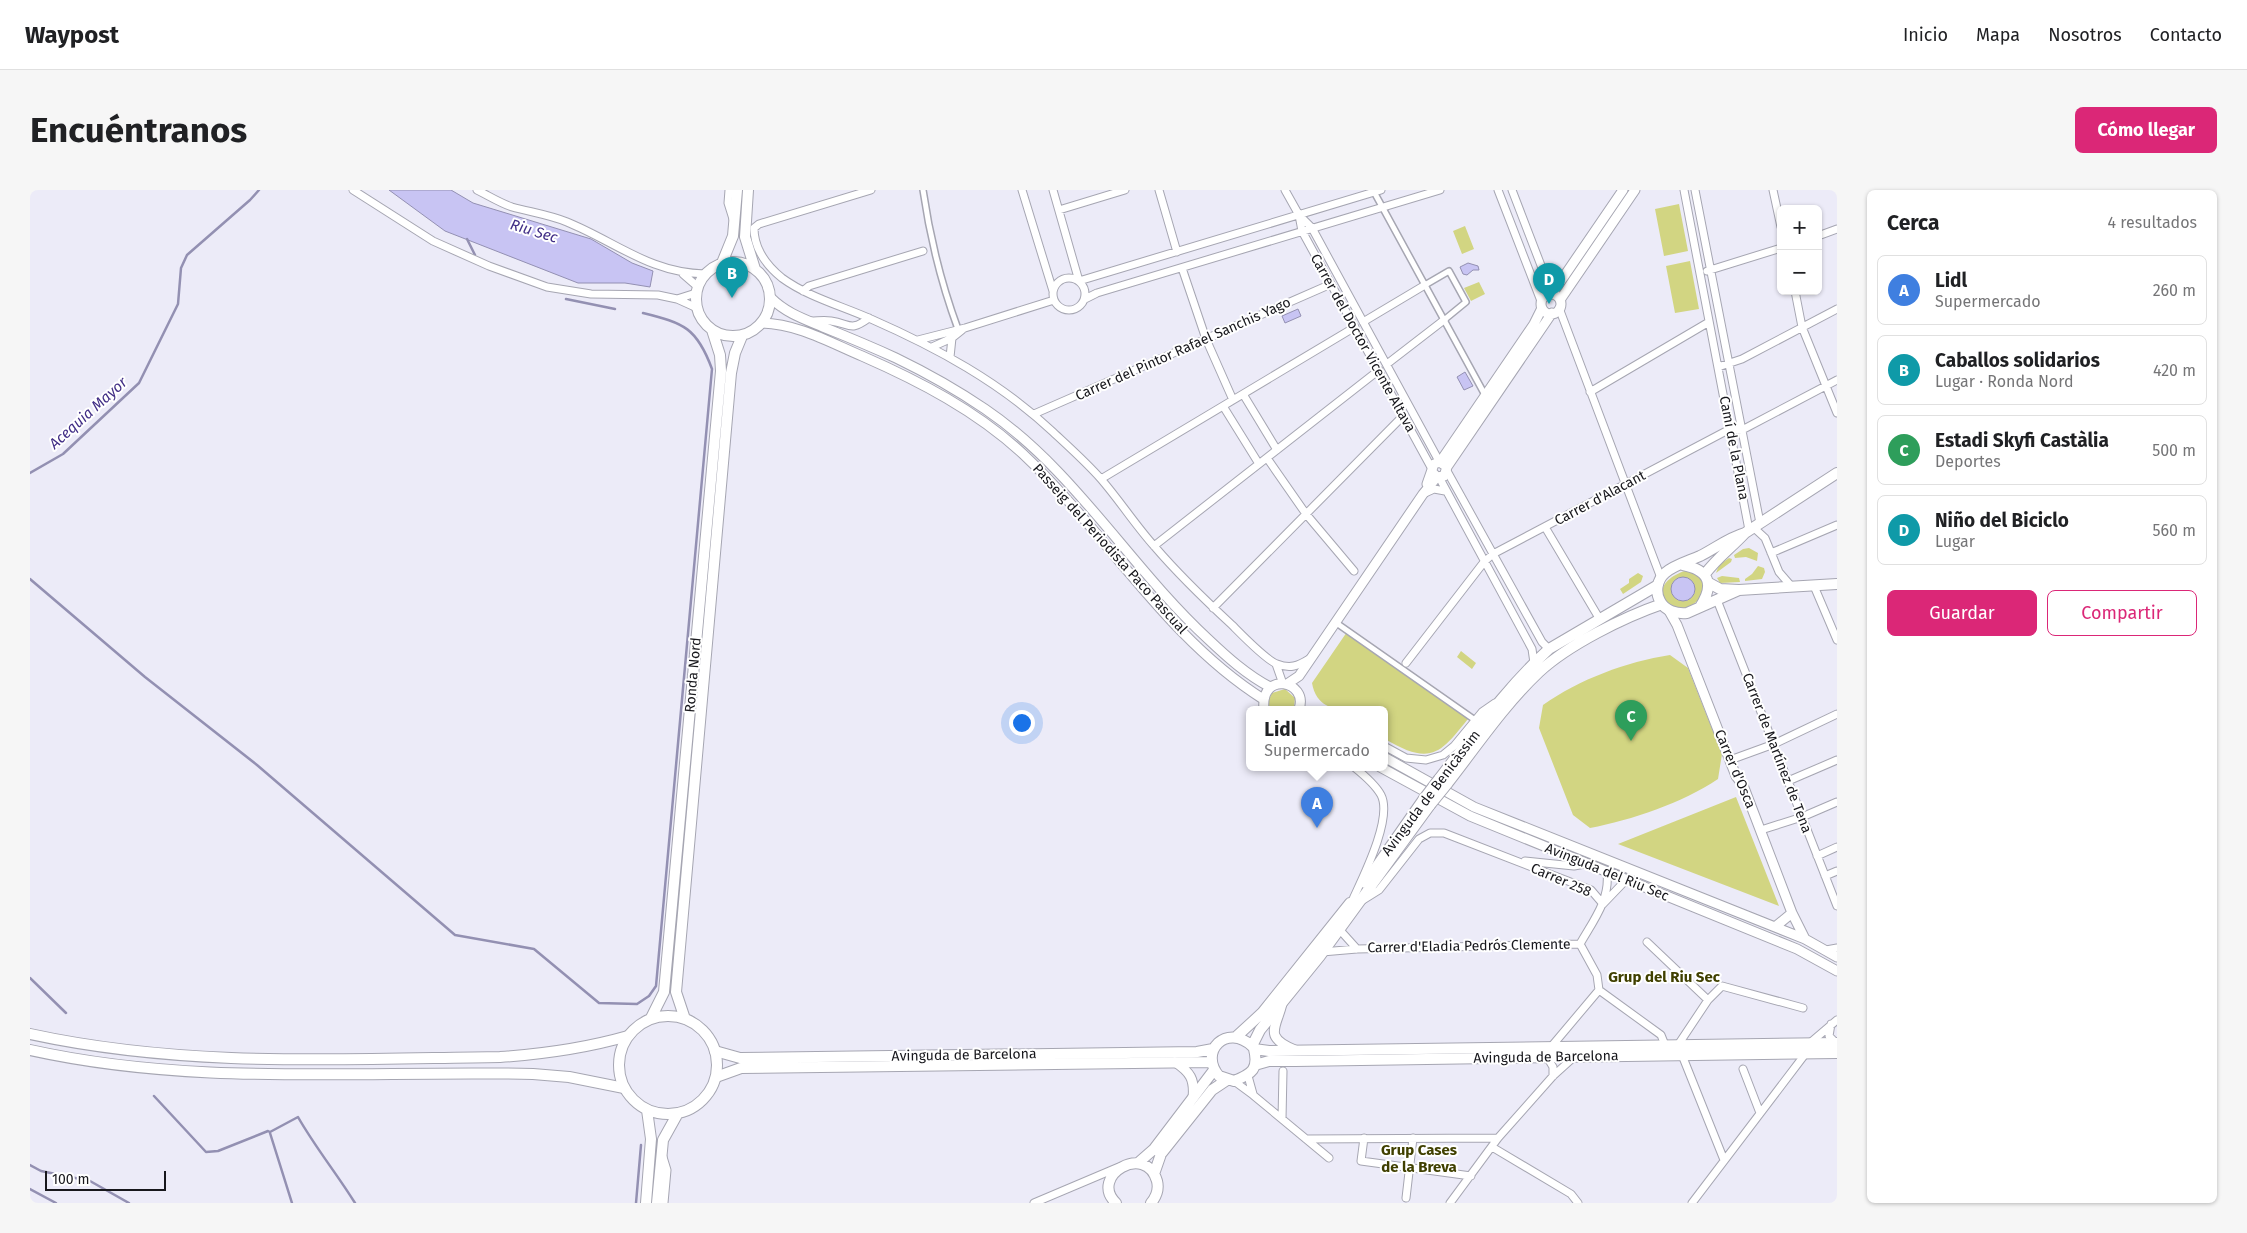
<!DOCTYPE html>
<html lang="es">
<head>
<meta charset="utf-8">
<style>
	:root { --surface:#fff; --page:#f6f6f6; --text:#202124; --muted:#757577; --line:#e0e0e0; --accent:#db2777 }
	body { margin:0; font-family:"Fira Sans",sans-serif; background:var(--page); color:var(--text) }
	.controls { position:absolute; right:15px; top:15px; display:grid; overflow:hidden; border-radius:8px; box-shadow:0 1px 4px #0004 }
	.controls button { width:45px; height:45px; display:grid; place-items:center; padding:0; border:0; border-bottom:1px solid var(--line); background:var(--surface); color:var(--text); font:25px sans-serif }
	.scale { position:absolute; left:15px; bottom:12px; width:121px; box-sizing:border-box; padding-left:5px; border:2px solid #17171c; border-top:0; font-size:14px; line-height:18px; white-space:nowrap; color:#17171c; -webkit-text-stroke:4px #fff; paint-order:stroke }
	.you { position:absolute; left:991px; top:532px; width:18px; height:18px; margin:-12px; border:4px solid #fff; border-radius:50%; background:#1a73e8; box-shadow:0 0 0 8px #1a73e833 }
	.badge { display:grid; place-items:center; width:32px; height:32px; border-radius:50%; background:var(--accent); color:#fff; font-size:16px; font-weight:700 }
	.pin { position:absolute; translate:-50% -41px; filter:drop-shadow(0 1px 2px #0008) }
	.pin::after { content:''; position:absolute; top:26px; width:18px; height:15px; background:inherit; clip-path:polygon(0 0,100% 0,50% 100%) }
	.popup { position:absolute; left:1216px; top:516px; width:142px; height:65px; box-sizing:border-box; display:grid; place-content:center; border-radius:8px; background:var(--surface); filter:drop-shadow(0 1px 4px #0005); font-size:16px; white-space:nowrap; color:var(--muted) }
	.popup b { font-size:19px; color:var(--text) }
	.popup::after { content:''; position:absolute; left:50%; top:100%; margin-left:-10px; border:10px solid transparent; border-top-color:var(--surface) }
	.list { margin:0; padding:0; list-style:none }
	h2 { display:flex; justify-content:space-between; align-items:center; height:65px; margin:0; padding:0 20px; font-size:21px }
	h2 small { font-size:16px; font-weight:400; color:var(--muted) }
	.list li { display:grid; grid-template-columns:32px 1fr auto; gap:15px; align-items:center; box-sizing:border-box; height:70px; margin:0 10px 10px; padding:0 10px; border:1px solid var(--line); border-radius:8px }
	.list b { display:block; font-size:19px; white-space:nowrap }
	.list p { margin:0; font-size:16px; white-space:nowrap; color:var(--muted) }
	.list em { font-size:16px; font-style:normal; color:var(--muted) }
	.actions { display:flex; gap:10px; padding:15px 20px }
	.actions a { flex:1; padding:11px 0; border:1px solid var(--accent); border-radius:8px; text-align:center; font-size:18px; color:var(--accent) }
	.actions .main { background:var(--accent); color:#fff }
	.map { position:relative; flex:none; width:1807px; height:1013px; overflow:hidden; border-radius:8px }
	header { display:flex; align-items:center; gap:30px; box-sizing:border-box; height:70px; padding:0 25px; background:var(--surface); border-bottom:1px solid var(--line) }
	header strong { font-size:24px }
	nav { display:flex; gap:28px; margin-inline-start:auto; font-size:18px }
	.intro { display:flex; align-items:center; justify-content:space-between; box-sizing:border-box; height:120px; padding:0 30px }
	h1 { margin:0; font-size:35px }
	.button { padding:12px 22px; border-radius:8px; background:var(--accent); color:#fff; font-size:18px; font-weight:700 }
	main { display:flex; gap:30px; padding:0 30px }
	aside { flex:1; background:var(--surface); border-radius:8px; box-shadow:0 1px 4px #0004 }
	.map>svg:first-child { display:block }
</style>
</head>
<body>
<header>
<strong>Waypost</strong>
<nav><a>Inicio</a><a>Mapa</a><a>Nosotros</a><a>Contacto</a></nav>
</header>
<div class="intro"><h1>Encuéntranos</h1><a class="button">Cómo llegar</a></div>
<main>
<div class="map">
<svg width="1807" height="1013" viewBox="0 0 1807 1013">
	<rect width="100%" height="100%" fill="#ecebf8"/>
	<path fill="#d2d582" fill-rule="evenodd" d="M 1649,14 L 1658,61 L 1634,66 L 1625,19 Z
		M 1435,36 L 1444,59 L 1432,64 L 1423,41 Z
		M 1660,71 L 1669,119 L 1645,123 L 1636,76 Z
		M 1449,92 L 1455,104 L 1441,111 L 1434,98 Z
		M 1719,358 L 1728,363 L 1727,371 L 1716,367 L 1705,368 L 1704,365 L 1713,359 Z
		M 1699,368 L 1702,369 L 1701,372 L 1686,383 L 1689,375 Z
		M 1728,376 L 1734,378 L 1735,382 L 1732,389 L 1715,391 L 1715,389 L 1722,384 Z
		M 1655,381 C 1698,388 1657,435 1637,413 C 1624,398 1641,385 1655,381 ZM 1652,387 L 1664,394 L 1665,402 L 1661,408 L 1641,397 L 1645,390 Z
		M 1608,383 L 1613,386 L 1611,392 L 1593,404 L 1590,399 L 1599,393 L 1599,389 Z
		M 1692,386 L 1709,388 L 1710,392 L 1690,393 L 1687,388 Z
		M 1319,439 L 1441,525 C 1411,563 1402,577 1355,549 L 1354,519 C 1327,519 1288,529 1282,493 Z
		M 1431,461 L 1446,473 L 1442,479 L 1427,467 Z
		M 1640,465 L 1658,478 L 1692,564 L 1688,589 C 1652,613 1602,630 1560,638 L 1543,625 L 1509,538 L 1513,515 C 1550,489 1596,472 1640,465 Z
		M 1255,499 L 1265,508 L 1264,519 L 1240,519 L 1238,511 L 1242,503 Z
		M 1706,607 L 1749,716 L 1588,654 Z"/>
	<path fill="#c8c4f3" stroke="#9390b2" d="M 359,0 L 421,0 L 443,13 L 561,49 L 602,73 L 623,81 L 620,97 L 595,93 L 548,93 L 415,41 Z
		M 1438,73 L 1448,76 L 1449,80 L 1443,80 L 1437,85 L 1433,84 L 1430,77 Z
		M 1268,119 L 1271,126 L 1255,133 L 1252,126 Z
		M 1435,182 L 1443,196 L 1434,200 L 1427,187 Z
		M1641 399a12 12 0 1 1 24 0a12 12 0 1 1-24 0Z"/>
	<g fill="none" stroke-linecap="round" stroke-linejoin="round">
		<path stroke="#9390b2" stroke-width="2.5" d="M 437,49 L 445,65
			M 536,109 L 585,119
			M 0,283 L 33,264 L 109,193 L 148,114 L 151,78 L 157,65 L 220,10 L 229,0
			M 0,389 L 115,487 L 227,575 L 425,745 L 504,759 L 569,813 L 607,814 L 619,806 L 626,796 L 682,179 C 667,138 654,133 613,123
			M 0,788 L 36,823
			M 124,906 L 176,962 L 188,961 L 238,941 L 240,942 L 268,927 C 285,957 307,984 325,1013
			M 240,943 L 262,1013
			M 0,975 L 11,981 L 60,991 L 99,1013
			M 0,999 L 26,1013
			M 606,1013 L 611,955"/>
		<g stroke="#a6a6b2" stroke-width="8">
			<path id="pedestrian" d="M 893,0 C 900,48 911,93 928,139
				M 1343,0 L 1455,205
				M 1395,95 L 1419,81 L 1436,112 L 1414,130
				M 1305,432 L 1445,530"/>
		</g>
		<g stroke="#a6a6b2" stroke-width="9">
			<path id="minor" d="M 323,0 L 403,51 L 459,76 L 517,97 L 561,104 L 628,105 L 647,109 L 667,118
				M 447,0 C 459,6 470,13 482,17 C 500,22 520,25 537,32 C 586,52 620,83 675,84
				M 699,0 L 698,13 L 703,29
				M 841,0 L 729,34 L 724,38 C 724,59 736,75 752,88 C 778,107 812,116 841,129 C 907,158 970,192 1023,242 C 1039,257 1056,272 1071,289 C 1090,311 1106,336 1125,357 C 1149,385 1175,410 1202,435 C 1212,445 1236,470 1247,474 C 1260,479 1268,476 1279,469
				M 992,0 L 1023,101
				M 1023,0 L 1049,91
				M 1129,0 L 1147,62
				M 1255,0 L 1269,25 L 1282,38 L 1409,271
				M 1468,0 L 1511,111
				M 1482,0 L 1522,104
				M 1654,0 L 1719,340
				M 1665,0 L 1730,333
				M 1743,0 L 1751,37
				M 1029,20 L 1095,0
				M 1269,25 L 1272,41 L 1402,279
				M 1788,46 L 1807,39
				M 1152,78 L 1176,149 L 1203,210
				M 1677,81 L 1751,58
				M 653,84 L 668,97
				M1023 104a16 16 0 1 1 32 0a16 16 0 1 1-32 0Z
				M 1049,91 L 1351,0
				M 773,101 L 779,96 L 893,61
				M 1765,101 L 1772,137 L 1807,223
				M 647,109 L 666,103
				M 1055,109 L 1067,103 L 1410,0
				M 1529,118 L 1631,388
				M 781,131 C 787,131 795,130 801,131 C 821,134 820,142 839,128
				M 1333,132 L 1395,95
				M 888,150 L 935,138 L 1024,110
				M 902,157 L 922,148
				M 920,167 L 922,148 L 932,140
				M 1357,174 L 1414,130
				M 1688,177 L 1712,169 L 1807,119
				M 1560,202 L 1679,132
				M 1213,204 L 1247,260
				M 1193,216 L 1229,274
				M 1004,224 L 1301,94
				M 1237,268 L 1276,324 L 1324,381
				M 1417,281 L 1512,452 L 1519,459
				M 1409,287 L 1502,459 L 1504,473
				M 1071,289 L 1325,137
				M 1393,304 L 1404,299 L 1415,301
				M 1515,337 L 1569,428
				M 1723,337 L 1735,348 L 1749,382 L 1762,397
				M 1124,356 L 1349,180
				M 1741,363 L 1807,335
				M 1784,396 L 1807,450
				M 1687,410 L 1807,716
				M 1183,418 L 1373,226
				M 1376,473 L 1454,372 L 1463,364 L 1700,239 L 1712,240 L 1807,190
				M 1246,474 L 1253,494
				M 1354,556 L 1376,568 L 1396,570 L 1413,565 L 1424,556 L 1452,522 L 1465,513
				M 1700,570 L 1744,554 L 1807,524
				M 1758,591 L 1807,570
				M 1731,640 L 1772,627 L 1807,612
				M 1787,666 L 1807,657
				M 1495,671 L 1544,676 L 1555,674
				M 1795,686 L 1807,681
				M 1323,709 C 1333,687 1363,628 1351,605 C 1345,594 1334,585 1324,577
				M 1333,710 L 1349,700 L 1389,649 L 1400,643 L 1414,643 L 1561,700 L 1573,714
				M 1573,714 L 1596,690
				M 1309,739 L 1327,759
				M 1617,752 L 1678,810
				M 1796,760 L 1807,758
				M 1292,762 L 1327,759 L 1550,754
				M 1569,800 L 1631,845 L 1635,855
				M 1801,834 L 1799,846 L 1806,853
				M 1648,855 L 1678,810 L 1692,796 L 1773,818
				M 1521,857 L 1569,800 L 1567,785 L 1550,754 C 1563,731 1580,710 1577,683
				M 1652,865 L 1694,970
				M 1517,867 L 1523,877 L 1523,886
				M 1713,879 L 1730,923
				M 1218,886 L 1223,904
				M 1204,891 L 1223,905 L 1299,968
				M 1252,929 L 1253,881
				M 1334,948 L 1331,971 L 1441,986
				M 1276,949 L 1468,948
				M 1462,957 L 1541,1004 L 1548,1013
				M 633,967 L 637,980 L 634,1013
				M 1376,1008 L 1383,948
				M 1004,1013 L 1089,977
				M 1420,1013 L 1468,948 L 1523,886 L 1544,867
				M 1662,1013 L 1776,863 L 1780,853 L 1807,830"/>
		</g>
		<g stroke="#a6a6b2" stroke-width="11">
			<path id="tertiary" d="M 1522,104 L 1593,0
				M1511 114a10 10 0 1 1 20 0a10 10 0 1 1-20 0Z
				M 741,108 C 756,123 774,129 793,137 C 818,147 842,157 866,168 C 897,183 927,200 955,219 C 1045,280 1099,376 1178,449 C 1197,467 1217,485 1240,497
				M 1530,110 L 1605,0
				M 732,133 C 768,134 799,152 832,166 C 889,191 947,221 993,264 C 1076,342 1135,447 1233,509
				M 1410,272 L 1504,134 L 1512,118
				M 1417,277 L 1522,123
				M 1397,294 L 1404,274 L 1410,272 L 1417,277 L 1414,286 L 1407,287 L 1402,282
				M 1638,419 L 1647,435 L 1706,586 L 1713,595 L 1762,723 L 1775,749
				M 1257,494 L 1269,486 L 1393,304 L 1407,287
				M 1234,519 C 1230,480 1279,491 1269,519
				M 1354,567 L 1444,617 L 1775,749 L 1807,767
				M 1350,577 L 1440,626 L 1767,759 L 1807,781
				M 1745,737 L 1762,723
				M 1252,814 C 1246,838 1233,847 1265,860
				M 1145,872 C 1160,882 1165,889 1163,908"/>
		</g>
		<g stroke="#a6a6b2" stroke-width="12">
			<path id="secondary" d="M 1653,375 C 1679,380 1685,394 1670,417
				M 1675,384 C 1687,368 1701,358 1715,343 L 1807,283
				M 1679,393 L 1690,399 L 1709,400 L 1807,394
				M 1709,400 L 1657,423 C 1647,424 1635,421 1630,411 C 1625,402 1627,390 1635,383 C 1644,375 1659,371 1670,366 C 1686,358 1698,348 1715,343
				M 1409,589 C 1444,544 1477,497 1519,459 L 1628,395
				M 1417,594 C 1446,557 1474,515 1509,482 C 1538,455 1594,427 1632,414
				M 1400,615 L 1290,766 L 1230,840 L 1222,856 C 1197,833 1168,861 1189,886 L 1204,891 C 1222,884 1229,879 1224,859 L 1239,861 L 1807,853
				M 1335,693 L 1393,610
				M 0,844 C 156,878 312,869 470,867 C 514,864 556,858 598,846
				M 1207,846 L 1232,823 L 1320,713
				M 0,860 C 166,897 335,880 503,884 L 539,887 L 594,898
				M 685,861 L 710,868 L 1167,862 L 1183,859
				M 1225,875 L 1239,871 L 1265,871 L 1807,863
				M 686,887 L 711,878 L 1181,872
				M 1108,973 L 1124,959 L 1184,880
				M 1124,984 L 1131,964 L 1182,900 L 1197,890
				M 1086,1013 C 1058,986 1116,952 1127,991 C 1129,999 1126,1007 1121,1013"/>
		</g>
		<g stroke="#a6a6b2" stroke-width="12">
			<path id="primary" d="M 718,0 L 715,47 L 725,79
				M666 109a37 37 0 1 1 74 0a37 37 0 1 1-74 0Z
				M 692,73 L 703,46 L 707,0
				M589 875a49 49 0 1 1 98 0a49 49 0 1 1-98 0Z
				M 621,828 L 634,802 L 691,181 L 690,165 L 682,140
				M 655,829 L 646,802 L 701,183 L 705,163 L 712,146
				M 616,1013 L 621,949 L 617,920
				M 627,1013 L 633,950 L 648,923"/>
		</g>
		<use href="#pedestrian" stroke="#fff" stroke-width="5"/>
		<use href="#minor" stroke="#fff" stroke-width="7"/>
		<use href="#tertiary" stroke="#fff" stroke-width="9"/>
		<use href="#secondary" stroke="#fff" stroke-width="10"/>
		<use href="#primary" stroke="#fff" stroke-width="10"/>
		<g stroke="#a6a6b2" stroke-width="12" stroke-linecap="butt">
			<path id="secondary-bridge" d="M 1393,610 L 1409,589
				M 1400,615 L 1417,594"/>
		</g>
		<use href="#secondary-bridge" stroke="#fff" stroke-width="10"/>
	</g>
	<g text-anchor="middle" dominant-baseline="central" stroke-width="4" stroke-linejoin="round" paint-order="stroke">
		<g font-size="14" fill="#17171c" stroke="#fff">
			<text transform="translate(1333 153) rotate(61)">Carrer del Doctor Vicente Altava</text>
			<text transform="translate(1153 159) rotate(-24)">Carrer del Pintor Rafael Sanchis Yago</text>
			<text transform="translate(1704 258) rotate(79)">Camí de la Plana</text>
			<text transform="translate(1570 308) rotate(-28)">Carrer d'Alacant</text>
			<text transform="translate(1080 359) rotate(48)">Passeig del Periodista Paco Pascual</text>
			<text transform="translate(663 485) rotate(-85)">Ronda Nord</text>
			<text transform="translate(1747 563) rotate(69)">Carrer de Martínez de Tena</text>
			<text transform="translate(1705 579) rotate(67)">Carrer d'Osca</text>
			<text transform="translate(1401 603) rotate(-53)">Avinguda de Benicàssim</text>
			<text transform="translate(1577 682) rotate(22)">Avinguda del Riu Sec</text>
			<text transform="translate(1531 690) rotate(23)">Carrer 258</text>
			<text transform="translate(1439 756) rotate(-1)">Carrer d'Eladia Pedrós Clemente</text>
			<text transform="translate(934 865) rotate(-1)">Avinguda de Barcelona</text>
			<text transform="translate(1516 867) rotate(-1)">Avinguda de Barcelona</text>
		</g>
		<g font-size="15" font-style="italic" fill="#422f86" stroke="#fff">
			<text transform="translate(504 41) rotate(17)">Riu Sec</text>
			<text transform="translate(58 223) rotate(-42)">Acequia Mayor</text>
		</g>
		<g font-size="15" font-weight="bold" fill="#404000" stroke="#fff">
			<text x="1634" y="787">Grup del Riu Sec</text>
			<text x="1389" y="960">Grup Cases<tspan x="1389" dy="17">de la Breva</tspan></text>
		</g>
	</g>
</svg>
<div class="controls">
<button>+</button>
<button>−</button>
</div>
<div class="scale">100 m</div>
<div class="you"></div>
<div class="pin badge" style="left:1287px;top:638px;background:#3f7fe0">A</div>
<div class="popup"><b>Lidl</b>Supermercado</div>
<div class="pin badge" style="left:702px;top:108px;background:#0f9aa8">B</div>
<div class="pin badge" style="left:1601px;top:551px;background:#2e9e5b">C</div>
<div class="pin badge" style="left:1519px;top:114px;background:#0f9aa8">D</div>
</div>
<aside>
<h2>Cerca<small>4 resultados</small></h2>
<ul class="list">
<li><span class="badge" style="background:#3f7fe0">A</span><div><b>Lidl</b><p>Supermercado</p></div><em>260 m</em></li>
<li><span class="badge" style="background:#0f9aa8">B</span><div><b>Caballos solidarios</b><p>Lugar · Ronda Nord</p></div><em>420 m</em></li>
<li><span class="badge" style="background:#2e9e5b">C</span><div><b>Estadi Skyfi Castàlia</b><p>Deportes</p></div><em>500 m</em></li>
<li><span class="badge" style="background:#0f9aa8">D</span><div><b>Niño del Biciclo</b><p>Lugar</p></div><em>560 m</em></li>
</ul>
<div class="actions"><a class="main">Guardar</a><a>Compartir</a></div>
</aside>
</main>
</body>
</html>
